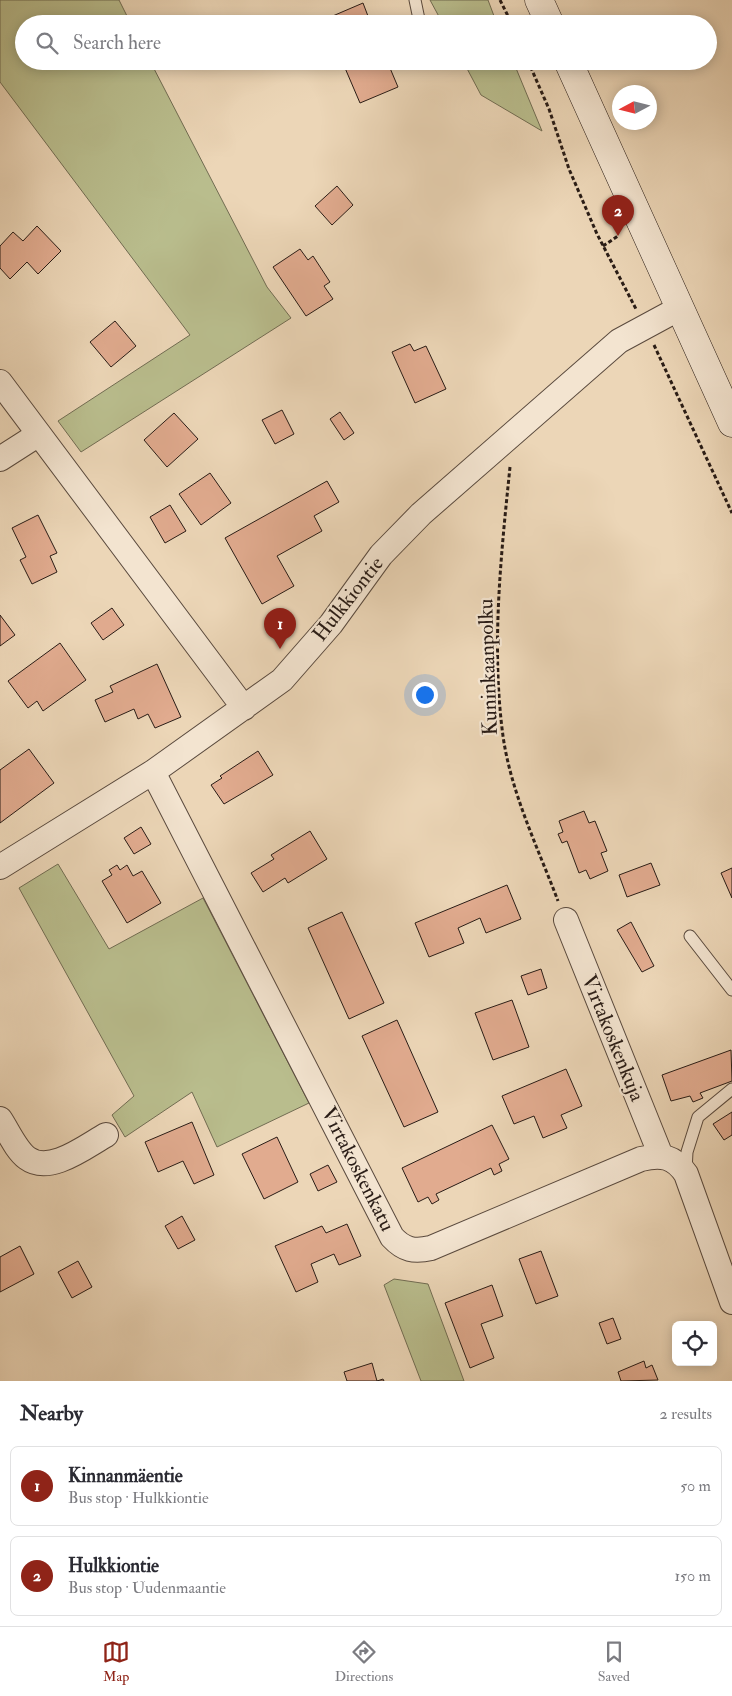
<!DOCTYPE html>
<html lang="en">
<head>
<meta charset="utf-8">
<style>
	:root { --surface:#fff; --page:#f2f2f3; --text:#2b2b33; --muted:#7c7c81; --line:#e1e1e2; --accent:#8f2418 }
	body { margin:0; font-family:"IM FELL Double Pica",serif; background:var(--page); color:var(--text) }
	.controls { position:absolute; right:15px; bottom:15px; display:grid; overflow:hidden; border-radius:8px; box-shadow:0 2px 12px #0003 }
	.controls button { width:45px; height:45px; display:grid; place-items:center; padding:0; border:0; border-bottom:1px solid var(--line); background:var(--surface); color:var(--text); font:25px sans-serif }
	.compass { position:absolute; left:612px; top:85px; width:45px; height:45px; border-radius:50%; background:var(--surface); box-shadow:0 2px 12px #0003; rotate:263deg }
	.you { position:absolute; left:424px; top:694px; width:18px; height:18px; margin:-12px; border:4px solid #fff; border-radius:50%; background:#1a73e8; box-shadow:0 0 0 8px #1a73e833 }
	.badge { display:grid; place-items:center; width:32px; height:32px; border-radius:50%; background:var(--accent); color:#fff; font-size:16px; font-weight:700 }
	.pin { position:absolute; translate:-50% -41px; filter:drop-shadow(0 1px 2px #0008) }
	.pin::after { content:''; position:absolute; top:26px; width:18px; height:15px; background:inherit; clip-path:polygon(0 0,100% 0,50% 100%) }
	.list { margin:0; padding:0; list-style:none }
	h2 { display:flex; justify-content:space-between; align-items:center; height:65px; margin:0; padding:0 20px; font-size:21px }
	h2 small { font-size:16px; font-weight:400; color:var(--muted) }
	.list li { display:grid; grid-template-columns:32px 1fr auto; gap:15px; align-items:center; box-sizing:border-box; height:80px; margin:0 10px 10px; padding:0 10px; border:1px solid var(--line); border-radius:8px }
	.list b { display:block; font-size:19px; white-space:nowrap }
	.list p { margin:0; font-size:16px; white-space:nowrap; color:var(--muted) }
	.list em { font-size:16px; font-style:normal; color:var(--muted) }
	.icon { flex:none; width:28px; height:28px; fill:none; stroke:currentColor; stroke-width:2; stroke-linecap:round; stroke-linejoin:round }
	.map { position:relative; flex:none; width:732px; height:1381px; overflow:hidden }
	.search { position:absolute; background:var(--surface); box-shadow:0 2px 12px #0003; left:15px; right:15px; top:15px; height:55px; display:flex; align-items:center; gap:12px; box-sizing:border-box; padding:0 18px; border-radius:28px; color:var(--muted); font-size:19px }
	.sheet { height:245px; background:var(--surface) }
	nav { display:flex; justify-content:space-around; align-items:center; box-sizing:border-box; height:70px; border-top:1px solid var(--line); background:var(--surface); font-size:14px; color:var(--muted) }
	nav a { display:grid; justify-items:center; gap:2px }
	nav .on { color:var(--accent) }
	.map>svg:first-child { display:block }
</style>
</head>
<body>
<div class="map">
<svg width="732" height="1381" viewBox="0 0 732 1381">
	<rect width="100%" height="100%" fill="#ecd6b7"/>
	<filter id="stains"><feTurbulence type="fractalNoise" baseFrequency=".004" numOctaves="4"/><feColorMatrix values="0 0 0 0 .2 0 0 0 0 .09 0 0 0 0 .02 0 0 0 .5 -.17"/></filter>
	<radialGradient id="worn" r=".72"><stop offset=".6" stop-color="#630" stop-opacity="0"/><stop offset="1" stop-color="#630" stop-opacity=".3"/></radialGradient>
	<path fill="#b9bd8d" stroke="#716c52" d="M 0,0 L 119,0 L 131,24 L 24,24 L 24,61 L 150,61 L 267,287 L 291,318 L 81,452 L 58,421 L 190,335 L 0,82 Z
		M 430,0 L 488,0 L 497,24 L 443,24 Z
		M 463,61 L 513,61 L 542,131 L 481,95 Z
		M 58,864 L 109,949 L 203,898 L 309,1103 L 217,1147 L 192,1092 L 125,1137 L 112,1115 L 134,1096 L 19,888 Z
		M 394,1279 L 428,1284 L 464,1381 L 421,1381 L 384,1285 Z"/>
	<path fill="#e1ab8f" stroke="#291c16" d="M 363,3 L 371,24 L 314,24 Z
		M 342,61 L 387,61 L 398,87 L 360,103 Z
		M 337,186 L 353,205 L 332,225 L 315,206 Z
		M 37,226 L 61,251 L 38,274 L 27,262 L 10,279 L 0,268 L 0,246 L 13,232 L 23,241 Z
		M 300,249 L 308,260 L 313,256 L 330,282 L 324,286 L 333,299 L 306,316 L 273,267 Z
		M 115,321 L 136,346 L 111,367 L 90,342 Z
		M 410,344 L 414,351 L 426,346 L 446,389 L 415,403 L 392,352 Z
		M 282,410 L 294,434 L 275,444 L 262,420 Z
		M 340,412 L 354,433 L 344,440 L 330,419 Z
		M 174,413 L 198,439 L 167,467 L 144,440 Z
		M 210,473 L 231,503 L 201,525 L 179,494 Z
		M 327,481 L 339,502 L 314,516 L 322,531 L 277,556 L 294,586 L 262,604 L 225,538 Z
		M 170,505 L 186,531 L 165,543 L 150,517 Z
		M 38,515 L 57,553 L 50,556 L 57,572 L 32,584 L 20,560 L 26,557 L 12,528 Z
		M 112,608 L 124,625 L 103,640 L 91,623 Z
		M 0,615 L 15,635 L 0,646 Z
		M 60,643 L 86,680 L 43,711 L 37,701 L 28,708 L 8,681 Z
		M 157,664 L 181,717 L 155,728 L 148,714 L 138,719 L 134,709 L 105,722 L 95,700 L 113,692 L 110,686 Z
		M 29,749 L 54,783 L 0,823 L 0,770 Z
		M 258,751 L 273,775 L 224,804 L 211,785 L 222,778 L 220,776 Z
		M 584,811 L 589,823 L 595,821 L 607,851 L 601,853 L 608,871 L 590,879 L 586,870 L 579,873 L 567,841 L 562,843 L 558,834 L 563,832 L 559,821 Z
		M 141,827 L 151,844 L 134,854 L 124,838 Z
		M 310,831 L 327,859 L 288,883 L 285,878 L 263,892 L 251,873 L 274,859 L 271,855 Z
		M 651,863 L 660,885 L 627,897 L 619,875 Z
		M 117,865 L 120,870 L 127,865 L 133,876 L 142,871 L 161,903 L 127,923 L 102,881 L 112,875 L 109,870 Z
		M 732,868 L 732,898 L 721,873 Z
		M 507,885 L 521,919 L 486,933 L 480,918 L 458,928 L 464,943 L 429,957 L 415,923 Z
		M 342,912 L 384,1003 L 349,1019 L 308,928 Z
		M 631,922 L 654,966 L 642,972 L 617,930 Z
		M 541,969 L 547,988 L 528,995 L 521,976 Z
		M 512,1000 L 529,1047 L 493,1060 L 475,1013 Z
		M 397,1020 L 438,1112 L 404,1127 L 362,1036 Z
		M 731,1050 L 732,1081 L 700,1093 L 703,1098 L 693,1102 L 690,1096 L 671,1101 L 662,1075 Z
		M 566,1069 L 582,1106 L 561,1115 L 567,1128 L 543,1138 L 534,1116 L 514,1124 L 502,1096 Z
		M 732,1112 L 732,1135 L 724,1140 L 713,1124 Z
		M 192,1122 L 214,1175 L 194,1184 L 183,1161 L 158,1172 L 145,1142 Z
		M 492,1125 L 509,1159 L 499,1164 L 502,1171 L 494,1175 L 491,1168 L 436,1194 L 439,1200 L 432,1204 L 428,1197 L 418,1202 L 402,1168 Z
		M 277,1137 L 298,1182 L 264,1199 L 242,1154 Z
		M 328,1165 L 337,1182 L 318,1191 L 310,1174 Z
		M 182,1216 L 195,1240 L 178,1249 L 165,1226 Z
		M 347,1224 L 361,1256 L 339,1265 L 334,1254 L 311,1264 L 318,1282 L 296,1292 L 275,1246 L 322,1226 L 326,1233 Z
		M 20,1246 L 34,1274 L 0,1292 L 0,1257 Z
		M 541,1251 L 558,1296 L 536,1304 L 519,1259 Z
		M 78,1261 L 92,1287 L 72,1298 L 58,1272 Z
		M 492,1285 L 503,1316 L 481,1324 L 494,1358 L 470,1368 L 445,1303 Z
		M 613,1318 L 621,1339 L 607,1344 L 599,1323 Z
		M 644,1361 L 646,1368 L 652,1365 L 658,1380 L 621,1381 L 618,1372 Z
		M 372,1363 L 377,1381 L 383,1379 L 384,1381 L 347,1381 L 344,1372 Z"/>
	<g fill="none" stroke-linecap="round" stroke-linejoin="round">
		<g stroke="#5a4a3e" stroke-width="13">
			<path id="service" d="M 415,0 L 420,24
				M 690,936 L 732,990
				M 686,1172 L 687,1152 L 698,1117 L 732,1089"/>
		</g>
		<g stroke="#5a4a3e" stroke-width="26">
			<path id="minor" d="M 0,382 L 244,708
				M 0,459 L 39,434
				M 153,772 L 392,1237 C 404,1250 414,1252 431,1248 L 641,1159 C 661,1154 674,1156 686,1174 L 732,1302
				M 0,867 L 153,772 L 282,680 L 331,624 L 381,555 L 421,514 L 619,341 L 680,308
				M 566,920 L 661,1156
				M 0,1119 C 8,1131 16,1150 27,1158 C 50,1175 86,1146 106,1135"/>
		</g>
		<g stroke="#291c16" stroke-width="29">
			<path id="secondary" d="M 539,0 L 550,24
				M 568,61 L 732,423"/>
		</g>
		<path stroke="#291c16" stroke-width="3" stroke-dasharray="4 2.5" stroke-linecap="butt" d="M 500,0 L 512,24
			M 528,61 L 549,109 L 569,169 L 597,234 L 636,309
			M 603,246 L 618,236
			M 654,345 L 732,513
			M 510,467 C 501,555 491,647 503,736 C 511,793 538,848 558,901"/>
		<use href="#service" stroke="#f3e4d0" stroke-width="11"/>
		<use href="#minor" stroke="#f3e4d0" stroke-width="24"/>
		<use href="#secondary" stroke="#f3e4d0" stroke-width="28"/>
	</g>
	<g text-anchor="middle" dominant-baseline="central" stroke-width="4.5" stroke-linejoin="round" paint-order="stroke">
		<g font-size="21" fill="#291c16" stroke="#f3e4d0">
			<text transform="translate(348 599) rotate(-52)">Hulkkiontie</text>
			<text transform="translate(488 667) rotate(-92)">Kuninkaanpolku</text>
			<text transform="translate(613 1038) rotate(68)">Virtakoskenkuja</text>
			<text transform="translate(358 1169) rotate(63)">Virtakoskenkatu</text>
		</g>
	</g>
	<rect width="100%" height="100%" filter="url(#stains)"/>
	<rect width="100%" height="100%" fill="url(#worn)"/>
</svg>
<div class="controls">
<button><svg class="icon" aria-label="locate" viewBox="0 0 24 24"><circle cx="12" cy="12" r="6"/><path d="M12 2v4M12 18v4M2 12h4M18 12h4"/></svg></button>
</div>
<svg class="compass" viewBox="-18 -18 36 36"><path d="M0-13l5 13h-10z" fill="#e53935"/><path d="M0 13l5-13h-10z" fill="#7c7c81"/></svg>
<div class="you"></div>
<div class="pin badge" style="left:280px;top:649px">1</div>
<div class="pin badge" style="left:618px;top:236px">2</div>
<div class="search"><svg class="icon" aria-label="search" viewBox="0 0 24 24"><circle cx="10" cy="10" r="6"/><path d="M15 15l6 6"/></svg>Search here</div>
</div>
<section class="sheet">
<h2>Nearby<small>2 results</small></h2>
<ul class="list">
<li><span class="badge">1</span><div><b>Kinnanmäentie</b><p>Bus stop · Hulkkiontie</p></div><em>50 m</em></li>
<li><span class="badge">2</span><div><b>Hulkkiontie</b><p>Bus stop · Uudenmaantie</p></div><em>150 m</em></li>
</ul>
</section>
<nav>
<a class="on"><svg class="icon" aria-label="map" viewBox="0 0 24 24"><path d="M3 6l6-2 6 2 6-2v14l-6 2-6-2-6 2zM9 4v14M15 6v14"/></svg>Map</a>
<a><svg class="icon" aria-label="directions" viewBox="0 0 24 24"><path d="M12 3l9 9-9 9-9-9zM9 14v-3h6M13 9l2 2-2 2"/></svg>Directions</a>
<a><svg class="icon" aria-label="saved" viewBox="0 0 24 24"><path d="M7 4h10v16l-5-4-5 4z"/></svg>Saved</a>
</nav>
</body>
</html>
